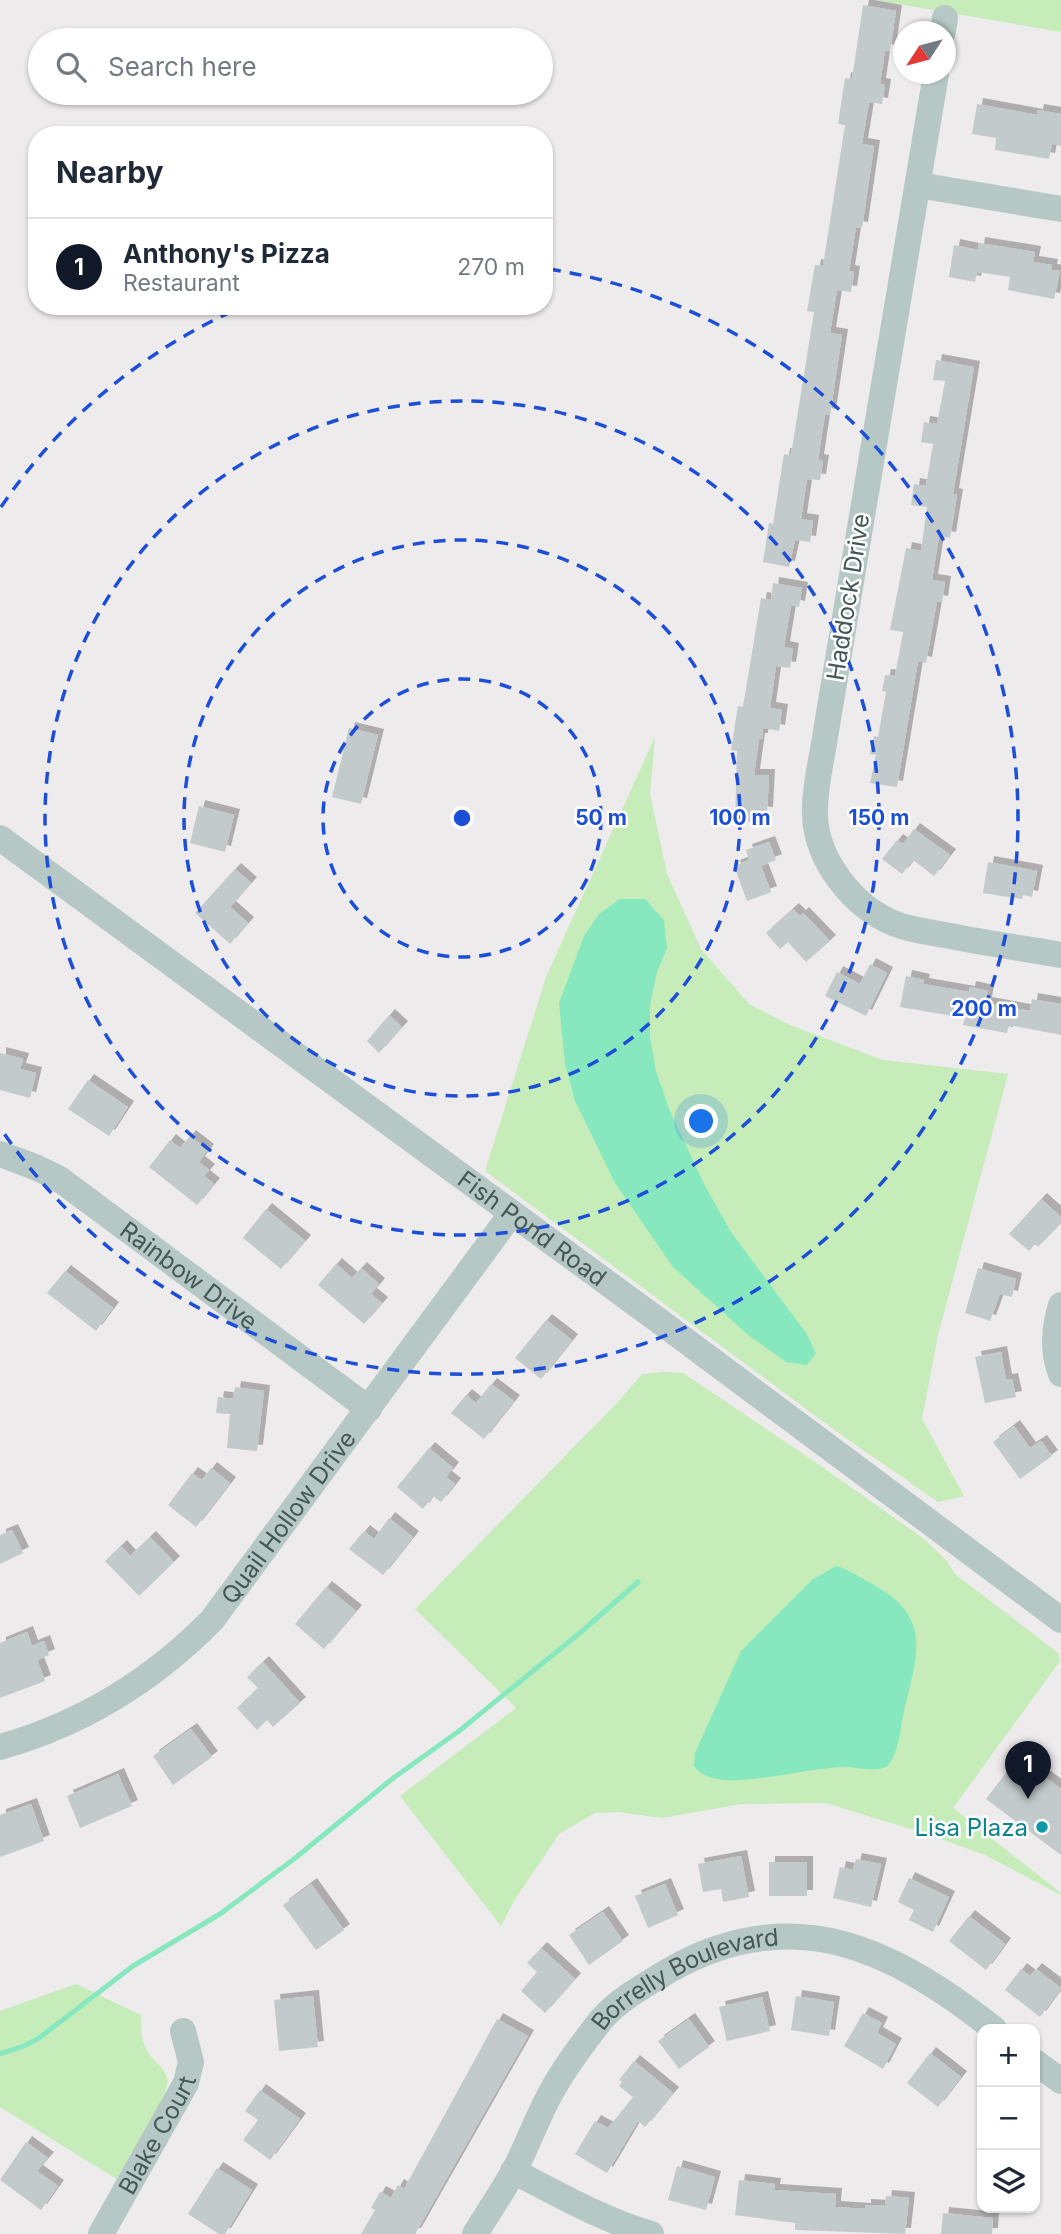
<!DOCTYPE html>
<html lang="en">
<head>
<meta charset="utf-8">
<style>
	:root { --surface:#fff; --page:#f2f2f3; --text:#1f2937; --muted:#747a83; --line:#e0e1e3; --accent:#111827 }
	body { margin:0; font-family:Inter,sans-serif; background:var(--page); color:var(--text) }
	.controls { position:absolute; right:21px; bottom:21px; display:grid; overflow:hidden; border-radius:14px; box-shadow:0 2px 5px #0004 }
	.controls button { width:63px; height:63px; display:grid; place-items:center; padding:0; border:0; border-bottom:2px solid var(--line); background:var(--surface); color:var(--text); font:35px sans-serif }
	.compass { position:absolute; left:893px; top:21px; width:63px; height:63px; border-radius:50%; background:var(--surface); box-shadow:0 2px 5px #0004; rotate:234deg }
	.you { position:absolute; left:702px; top:1122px; width:24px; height:24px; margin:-18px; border:5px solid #fff; border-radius:50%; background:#1a73e8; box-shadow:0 0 0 10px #1a73e833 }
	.badge { display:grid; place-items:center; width:46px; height:46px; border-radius:50%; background:var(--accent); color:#fff; font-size:23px; font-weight:700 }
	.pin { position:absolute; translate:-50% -58px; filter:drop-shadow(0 2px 4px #0008) }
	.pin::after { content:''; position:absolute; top:37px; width:24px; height:21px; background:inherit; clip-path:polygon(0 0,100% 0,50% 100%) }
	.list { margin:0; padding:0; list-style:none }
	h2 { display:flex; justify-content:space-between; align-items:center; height:91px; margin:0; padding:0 28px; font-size:30px }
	h2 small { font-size:23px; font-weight:400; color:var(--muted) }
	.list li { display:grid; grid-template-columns:46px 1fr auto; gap:21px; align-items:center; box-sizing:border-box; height:98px; padding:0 28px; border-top:2px solid var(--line) }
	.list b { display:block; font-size:26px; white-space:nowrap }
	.list p { margin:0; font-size:23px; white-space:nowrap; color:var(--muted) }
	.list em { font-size:23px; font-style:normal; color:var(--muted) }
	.icon { flex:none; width:38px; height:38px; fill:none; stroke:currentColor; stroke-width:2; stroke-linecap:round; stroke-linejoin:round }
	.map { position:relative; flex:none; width:1061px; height:2234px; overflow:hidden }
	.search { position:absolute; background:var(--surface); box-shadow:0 2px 5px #0004; left:28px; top:28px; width:525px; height:77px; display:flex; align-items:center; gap:18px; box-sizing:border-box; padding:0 24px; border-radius:38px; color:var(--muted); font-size:26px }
	.panel { position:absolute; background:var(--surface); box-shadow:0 2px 5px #0004; left:28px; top:126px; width:525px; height:189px; border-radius:28px }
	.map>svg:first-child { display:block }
</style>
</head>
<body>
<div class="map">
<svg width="1061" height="2234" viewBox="0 0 1061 2234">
	<defs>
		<filter id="shadow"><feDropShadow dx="6" dy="-6" stdDeviation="0" flood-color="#0004"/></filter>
	</defs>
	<rect width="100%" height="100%" fill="#eeebed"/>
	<path fill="#c5ecb9" d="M 875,0 L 1061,0 L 1061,32 Z
		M 655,737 L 650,794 L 667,874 L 701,949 L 749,1004 L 790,1025 L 883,1060 L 1008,1074 L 938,1335 L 922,1419 L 964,1496 L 938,1502 L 840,1434 L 485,1171 L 546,977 Z
		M 663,1372 L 683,1373 L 821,1466 L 924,1539 L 946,1560 L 955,1574 L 1058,1653 L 1060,1661 L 953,1808 L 1061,1893 L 1061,1895 L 985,1855 L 933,1836 L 826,1803 L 742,1804 L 662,1818 L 618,1812 L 595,1813 L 559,1834 L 514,1901 L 501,1926 L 400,1796 L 516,1708 L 415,1609 L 617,1403 L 642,1374 Z
		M 76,1984 L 141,2015 C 141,2033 141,2046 154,2060 C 160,2066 165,2070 167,2078 C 172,2094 128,2162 118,2180 L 0,2107 L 0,2011 Z"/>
	<path fill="#87e8bf" d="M 620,899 L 645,899 L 664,920 L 667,948 L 657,972 L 650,1005 L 650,1037 L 656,1071 L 670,1111 L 705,1186 L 731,1232 L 806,1333 L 816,1353 L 807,1365 L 786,1362 L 747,1334 L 673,1267 L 615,1183 L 575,1101 L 565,1064 L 559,1003 L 584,936 L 599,914 Z
		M 836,1566 C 849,1569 862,1579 874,1585 C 936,1620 915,1659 903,1716 C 901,1727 897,1759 887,1766 C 877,1773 857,1767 845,1767 C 809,1768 774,1779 738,1780 C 723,1781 703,1779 694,1766 L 695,1753 L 741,1651 L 812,1580 Z"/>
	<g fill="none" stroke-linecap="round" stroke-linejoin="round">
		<path stroke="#87e8bf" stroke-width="5" d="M 0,2054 L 24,2046 L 39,2038 L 133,1966 L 220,1914 L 294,1859 L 392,1779 L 459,1731 L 581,1632 L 638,1582"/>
	</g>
	<path fill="#c2cacb" filter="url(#shadow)" d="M 863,5 L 896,11 L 890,51 L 885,50 L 880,84 L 885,85 L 882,104 L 869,102 L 862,144 L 874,146 L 862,228 L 856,227 L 849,271 L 854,272 L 851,292 L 837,290 L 830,333 L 842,335 L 830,415 L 825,414 L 818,460 L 823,461 L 820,480 L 807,479 L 801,519 L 813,521 L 810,542 L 795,540 L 789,567 L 763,562 L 769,523 L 773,524 L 784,454 L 791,455 L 814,312 L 807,311 L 815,265 L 823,266 L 845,125 L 838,124 L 845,78 L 852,79 Z
		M 977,104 L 1037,115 L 1038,110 L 1061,114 L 1061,146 L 1052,144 L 1049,159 L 995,150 L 996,138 L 972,134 Z
		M 979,243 L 1035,252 L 1033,262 L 1052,265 L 1051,270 L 1060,271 L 1054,299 L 1008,290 L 1010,277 L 977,272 L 975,282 L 949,277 L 954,245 L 978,250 Z
		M 936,360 L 974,367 L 953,494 L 957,495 L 950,538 L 939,536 L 932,580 L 945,582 L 942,602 L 937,601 L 926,663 L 918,661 L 897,787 L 870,783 L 876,755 L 870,754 L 874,736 L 878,737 L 886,692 L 882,691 L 885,675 L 895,676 L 903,632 L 890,630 L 906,548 L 921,551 L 927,507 L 911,505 L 914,484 L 926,486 L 933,444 L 921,442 L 924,422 L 937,424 L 945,381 L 933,380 Z
		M 773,583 L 802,588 L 799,607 L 791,605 L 784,647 L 793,649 L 790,668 L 776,666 L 770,708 L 782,710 L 779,731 L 763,728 L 762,739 L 759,739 L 754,775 L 769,775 L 767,813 L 757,812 L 761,822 L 735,821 L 737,751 L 731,750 L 738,706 L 743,707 L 761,598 L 771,600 Z
		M 349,728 L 378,735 L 361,804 L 332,797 Z
		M 199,806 L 234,815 L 225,852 L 190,843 Z
		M 914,829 L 950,855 L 934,876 L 913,860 L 902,874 L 882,859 L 897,840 L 903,844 Z
		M 769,842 L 776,860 L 761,866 L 771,892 L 747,901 L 734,866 L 749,860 L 746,850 Z
		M 988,862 L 1037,871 L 1032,897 L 1023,895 L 1022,899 L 983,893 Z
		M 235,869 L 251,883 L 230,907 L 248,923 L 230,944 L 195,913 Z
		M 793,909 L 800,916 L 803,913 L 830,941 L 806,962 L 788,942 L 780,949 L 766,933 Z
		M 870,964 L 887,973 L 866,1016 L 825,996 L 837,972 L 860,984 Z
		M 906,976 L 924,980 L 923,984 L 969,992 L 970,987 L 988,991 L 986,1003 L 1030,1011 L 1032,999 L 1061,1004 L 1061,1035 L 1009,1025 L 1007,1033 L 963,1025 L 965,1018 L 900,1007 Z
		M 389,1015 L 402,1027 L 379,1053 L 367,1041 Z
		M 0,1053 L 23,1059 L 20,1069 L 36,1073 L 30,1098 L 0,1090 Z
		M 88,1080 L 128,1107 L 109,1136 L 68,1109 Z
		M 190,1136 L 208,1150 L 199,1162 L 209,1170 L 204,1176 L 214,1184 L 197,1205 L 149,1167 L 170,1140 L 180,1148 Z
		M 1041,1199 L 1061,1217 L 1061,1223 L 1038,1247 L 1035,1244 L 1029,1251 L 1009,1234 Z
		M 266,1209 L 305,1241 L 281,1269 L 243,1238 Z
		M 336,1264 L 352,1278 L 361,1268 L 379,1284 L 371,1294 L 382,1303 L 364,1324 L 318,1285 Z
		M 978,1268 L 1016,1279 L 1012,1297 L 1000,1294 L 990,1321 L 965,1313 Z
		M 65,1271 L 113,1308 L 96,1331 L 47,1293 Z
		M 546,1320 L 572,1340 L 541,1379 L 515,1358 Z
		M 1001,1352 L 1006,1380 L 1012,1379 L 1016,1397 L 985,1403 L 975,1357 Z
		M 491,1384 L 514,1401 L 484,1439 L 451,1413 L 466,1395 L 476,1403 Z
		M 235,1387 L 264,1391 L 257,1451 L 227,1448 L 230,1414 L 216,1413 L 218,1397 L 233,1399 Z
		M 1014,1426 L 1030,1448 L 1041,1441 L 1052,1456 L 1020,1479 L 993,1442 Z
		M 429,1448 L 453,1468 L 446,1477 L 455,1484 L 441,1502 L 433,1496 L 423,1509 L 397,1487 Z
		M 211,1468 L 230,1483 L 196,1527 L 168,1505 L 192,1473 L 202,1480 Z
		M 389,1518 L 413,1537 L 383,1575 L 349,1549 L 364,1531 L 374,1539 Z
		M 12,1530 L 23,1553 L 0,1564 L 0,1535 Z
		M 150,1537 L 174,1562 L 139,1596 L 105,1561 L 121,1546 L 130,1556 Z
		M 326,1587 L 356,1611 L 324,1649 L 295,1624 Z
		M 27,1632 L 32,1646 L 44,1641 L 49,1655 L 37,1660 L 45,1681 L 0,1698 L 0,1643 Z
		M 263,1662 L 300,1703 L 273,1727 L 267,1720 L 257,1730 L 237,1708 L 258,1688 L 247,1677 Z
		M 191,1729 L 212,1757 L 173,1785 L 153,1756 Z
		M 1018,1757 L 1061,1789 L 1061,1855 L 986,1799 Z
		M 118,1774 L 132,1806 L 80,1828 L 67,1796 Z
		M 31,1804 L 44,1841 L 0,1857 L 0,1815 Z
		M 741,1856 L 749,1897 L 723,1902 L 721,1889 L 703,1892 L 698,1864 Z
		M 856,1859 L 881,1864 L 871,1907 L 833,1898 L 840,1867 L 853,1870 Z
		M 769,1862 L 807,1862 L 807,1896 L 769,1896 Z
		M 909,1878 L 949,1897 L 933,1932 L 909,1920 L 914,1910 L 898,1902 Z
		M 311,1884 L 344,1930 L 316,1950 L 283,1905 Z
		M 665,1884 L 678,1915 L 648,1928 L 635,1896 Z
		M 603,1912 L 623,1941 L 589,1965 L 569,1935 Z
		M 969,1916 L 1005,1944 L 986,1970 L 949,1941 Z
		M 541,1948 L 575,1979 L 545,2013 L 521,1991 L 537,1972 L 527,1963 Z
		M 1021,1969 L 1030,1976 L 1036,1969 L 1061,1988 L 1040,2017 L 1005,1990 Z
		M 313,1996 L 318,2047 L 279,2051 L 274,2000 Z
		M 796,1996 L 834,2002 L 829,2036 L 791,2030 Z
		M 762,1997 L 770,2031 L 727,2041 L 719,2007 Z
		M 863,2013 L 882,2023 L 877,2033 L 896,2044 L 883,2069 L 844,2046 Z
		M 497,2019 L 528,2036 L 415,2234 L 361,2234 L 375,2210 L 371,2208 L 380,2192 L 391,2198 L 398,2185 L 404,2189 Z
		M 689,2019 L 709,2047 L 679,2069 L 658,2041 Z
		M 930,2053 L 961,2077 L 938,2107 L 907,2083 Z
		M 634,2061 L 673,2093 L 645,2127 L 638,2121 L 607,2173 L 575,2154 L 595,2121 L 608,2128 L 633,2097 L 619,2086 L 622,2082 L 619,2080 Z
		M 260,2090 L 300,2119 L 270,2160 L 243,2140 L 258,2120 L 245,2111 Z
		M 26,2142 L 48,2158 L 37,2171 L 58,2186 L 41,2210 L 0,2180 Z
		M 677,2166 L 715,2177 L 706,2210 L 668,2200 Z
		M 217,2168 L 252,2190 L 225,2234 L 219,2234 L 188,2214 Z
		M 739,2180 L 775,2184 L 774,2190 L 836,2194 L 835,2207 L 865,2209 L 865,2205 L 885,2206 L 886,2196 L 909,2198 L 905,2234 L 795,2230 L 795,2223 L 735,2215 Z
		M 943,2213 L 993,2218 L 992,2234 L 941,2234 Z"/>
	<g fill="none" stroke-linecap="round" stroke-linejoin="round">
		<g stroke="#b6c8c5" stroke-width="26">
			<path d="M 943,32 L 945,18"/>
			<path d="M 936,74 L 826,731 C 822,759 814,788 815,816 C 817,861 853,906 893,923 C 910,930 928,932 945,935 C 984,943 1022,948 1061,955"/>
			<path d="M 918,185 L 1061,209"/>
			<path id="s1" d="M 0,838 L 662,1323 L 1061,1620"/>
			<path id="s2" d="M 0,1154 L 35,1167 L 58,1178 L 369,1409"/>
			<path d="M 1061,1305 C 1054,1329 1052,1351 1061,1374"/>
			<path id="s3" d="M 0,1747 C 82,1724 152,1681 212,1620 L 512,1213"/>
			<path d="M 1035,2062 L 1061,2081"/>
			<path d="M 513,2171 C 558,2194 603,2220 651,2234"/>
			<path id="s4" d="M 101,2234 L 186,2083 L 191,2062 L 183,2031"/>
			<path id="s5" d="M 475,2234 C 488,2213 502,2192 514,2171 C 528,2144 538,2115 553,2089 C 566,2065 584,2042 601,2020 C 619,1999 647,1984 670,1970 C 793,1900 893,1949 994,2029"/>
		</g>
	</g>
	<g fill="none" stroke="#1d4ed8" stroke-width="3.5" stroke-dasharray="12 9">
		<circle cx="462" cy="818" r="139"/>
		<circle cx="462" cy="818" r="278"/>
		<circle cx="462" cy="818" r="417"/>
		<path d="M1 507A556 556 0 0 1 240 308M549 269A556 556 0 1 1 1 1129"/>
	</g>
	<circle fill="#0f9aa8" stroke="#fff" stroke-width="2.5" cx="1042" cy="1827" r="7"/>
	<g text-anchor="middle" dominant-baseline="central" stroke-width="5" stroke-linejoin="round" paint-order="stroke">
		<g font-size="24" fill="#445855" stroke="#fff">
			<text transform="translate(848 597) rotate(-81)">Haddock Drive</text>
			<text stroke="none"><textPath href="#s1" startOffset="660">Fish Pond Road</textPath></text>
			<text stroke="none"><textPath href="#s2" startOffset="226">Rainbow Drive</textPath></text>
			<text stroke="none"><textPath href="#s3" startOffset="378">Quail Hollow Drive</textPath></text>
			<text stroke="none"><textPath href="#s5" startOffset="345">Borrelly Boulevard</textPath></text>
			<text stroke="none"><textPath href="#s4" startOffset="114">Blake Court</textPath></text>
		</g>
		<g font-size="24" fill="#0d838f" stroke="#fff" text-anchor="end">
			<text x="1028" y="1827">Lisa Plaza</text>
		</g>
	</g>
	<circle cx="462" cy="818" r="10" fill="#1d4ed8" stroke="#fff" stroke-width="3.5"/>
	<g font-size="21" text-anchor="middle" font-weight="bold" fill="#1d4ed8" stroke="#fff" stroke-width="5" stroke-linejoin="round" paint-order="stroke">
		<text x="601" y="825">50 m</text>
		<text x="740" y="825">100 m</text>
		<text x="879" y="825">150 m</text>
		<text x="984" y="1016">200 m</text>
	</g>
</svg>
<div class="controls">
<button>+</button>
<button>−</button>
<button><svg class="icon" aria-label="layers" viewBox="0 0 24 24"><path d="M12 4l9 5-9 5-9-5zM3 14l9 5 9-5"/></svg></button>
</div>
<svg class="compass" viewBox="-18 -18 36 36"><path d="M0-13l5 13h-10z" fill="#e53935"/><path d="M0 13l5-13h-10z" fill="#747a83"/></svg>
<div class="you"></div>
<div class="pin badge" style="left:1028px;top:1799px">1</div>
<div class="search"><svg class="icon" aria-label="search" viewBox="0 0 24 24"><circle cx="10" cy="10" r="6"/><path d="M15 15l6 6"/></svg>Search here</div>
<section class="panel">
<h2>Nearby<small></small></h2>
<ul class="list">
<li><span class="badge">1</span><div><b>Anthony's Pizza</b><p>Restaurant</p></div><em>270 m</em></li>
</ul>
</section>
</div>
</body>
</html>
